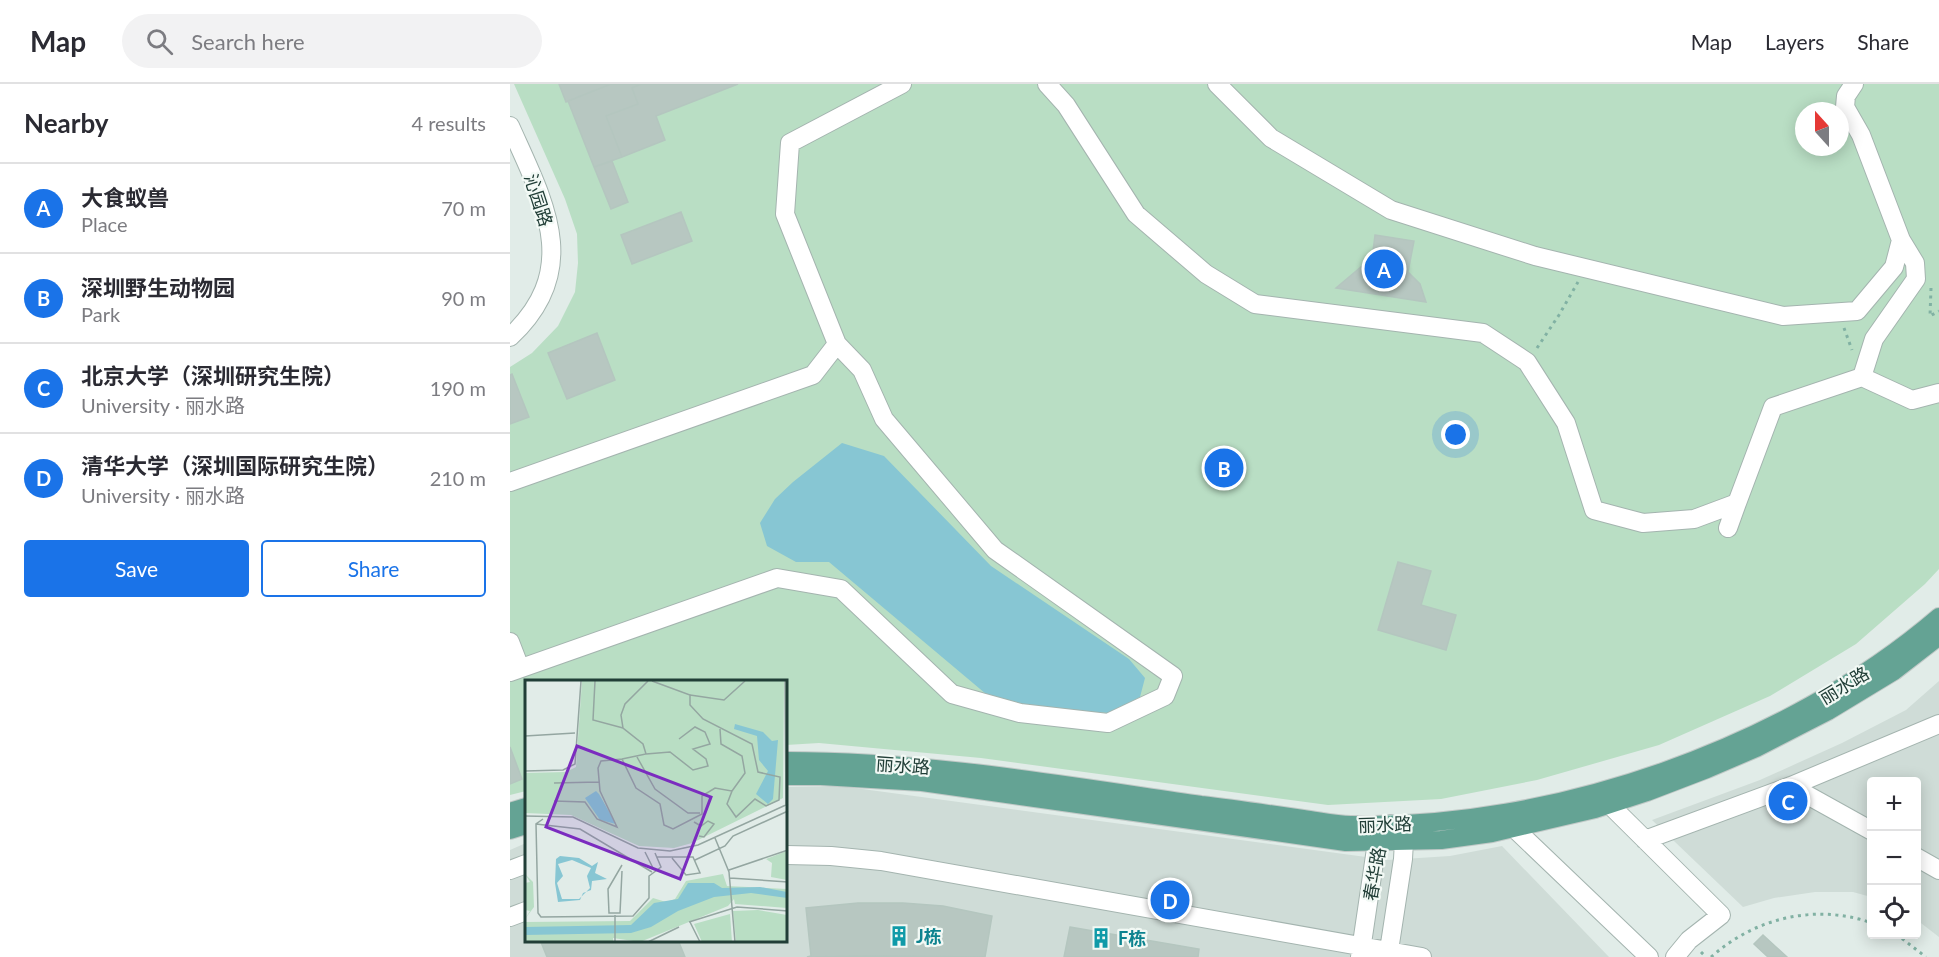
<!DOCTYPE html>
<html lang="en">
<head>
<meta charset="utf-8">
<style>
	:root { --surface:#fff; --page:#f2f2f3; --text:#2b2b33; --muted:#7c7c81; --line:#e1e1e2; --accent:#1a73e8 }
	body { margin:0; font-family:Lato,"Noto Sans SC",sans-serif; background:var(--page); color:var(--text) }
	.controls { position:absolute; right:18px; bottom:18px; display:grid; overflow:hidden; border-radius:6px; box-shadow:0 3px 15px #0003 }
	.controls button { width:54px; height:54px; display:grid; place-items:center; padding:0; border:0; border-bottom:2px solid var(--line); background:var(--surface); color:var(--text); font:30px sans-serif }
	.compass { position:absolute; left:1285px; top:18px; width:54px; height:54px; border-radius:50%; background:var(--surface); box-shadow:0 3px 15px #0003; rotate:339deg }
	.you { position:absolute; left:946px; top:351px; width:21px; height:21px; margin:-15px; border:4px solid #fff; border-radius:50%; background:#1a73e8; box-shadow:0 0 0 9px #1a73e833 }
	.badge { display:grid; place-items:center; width:39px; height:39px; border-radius:50%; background:var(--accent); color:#fff; font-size:20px; font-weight:700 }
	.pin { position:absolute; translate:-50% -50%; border:3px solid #fff; box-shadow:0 2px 6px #0006 }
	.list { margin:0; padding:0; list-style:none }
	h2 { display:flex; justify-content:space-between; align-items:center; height:78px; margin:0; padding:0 24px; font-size:26px }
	h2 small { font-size:20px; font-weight:400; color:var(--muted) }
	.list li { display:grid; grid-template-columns:39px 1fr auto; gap:18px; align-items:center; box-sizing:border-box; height:90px; padding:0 24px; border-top:2px solid var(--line) }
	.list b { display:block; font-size:22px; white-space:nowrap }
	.list p { margin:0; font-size:20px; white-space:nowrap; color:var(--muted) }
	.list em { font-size:20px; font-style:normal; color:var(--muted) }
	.actions { display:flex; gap:12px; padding:18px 24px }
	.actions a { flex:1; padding:14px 0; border:2px solid var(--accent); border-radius:6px; text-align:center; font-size:21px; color:var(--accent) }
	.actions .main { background:var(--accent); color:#fff }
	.icon { flex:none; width:33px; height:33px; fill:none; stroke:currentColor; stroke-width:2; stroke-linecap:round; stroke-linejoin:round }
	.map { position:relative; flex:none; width:1429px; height:873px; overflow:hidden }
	header { display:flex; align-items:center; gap:36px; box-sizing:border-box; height:84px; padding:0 30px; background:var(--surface); border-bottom:2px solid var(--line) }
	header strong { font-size:28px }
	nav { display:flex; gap:33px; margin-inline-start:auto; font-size:21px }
	.search { width:420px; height:54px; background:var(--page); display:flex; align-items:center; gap:15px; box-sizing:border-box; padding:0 21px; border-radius:33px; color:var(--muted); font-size:22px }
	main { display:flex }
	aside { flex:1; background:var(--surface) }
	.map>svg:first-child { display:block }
</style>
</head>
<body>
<header>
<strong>Map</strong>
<div class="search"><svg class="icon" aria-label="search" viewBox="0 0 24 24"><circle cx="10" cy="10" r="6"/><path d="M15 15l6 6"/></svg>Search here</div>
<nav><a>Map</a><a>Layers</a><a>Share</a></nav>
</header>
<main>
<aside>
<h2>Nearby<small>4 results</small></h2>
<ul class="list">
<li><span class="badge">A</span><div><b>大食蚁兽</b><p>Place</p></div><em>70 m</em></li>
<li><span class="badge">B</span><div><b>深圳野生动物园</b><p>Park</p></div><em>90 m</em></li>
<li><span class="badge">C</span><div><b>北京大学（深圳研究生院）</b><p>University · 丽水路</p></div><em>190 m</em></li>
<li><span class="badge">D</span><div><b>清华大学（深圳国际研究生院）</b><p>University · 丽水路</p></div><em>210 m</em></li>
</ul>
<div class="actions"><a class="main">Save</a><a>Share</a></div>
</aside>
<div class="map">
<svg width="1429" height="873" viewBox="0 0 1429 873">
	<rect width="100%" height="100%" fill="#e1ece8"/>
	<path fill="#cfdcd7" d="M 1429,597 L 1429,853 L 1407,836 L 1406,698 L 1362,698 L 1361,813 L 1343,808 L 1305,808 L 1264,814 L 1233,823 L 1142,736 L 1250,696 L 1332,659 L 1396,626 Z
		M 330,702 L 878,776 L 940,772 L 992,762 L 1099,873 L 0,873 L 0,766 L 16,759 L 16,856 L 276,856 L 276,703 Z"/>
	<path fill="#b9dec4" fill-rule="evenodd" d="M 4,0 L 1429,0 L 1429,485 L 1415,500 L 1346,560 L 1260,612 L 1149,661 L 1027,696 L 931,715 L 818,721 L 471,674 L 309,659 L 276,661 L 276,597 L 16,597 L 16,707 L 0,711 L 0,283 L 22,269 L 48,242 L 65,208 L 68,179 L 67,150 L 55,115 ZM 1294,27 L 1330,27 L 1330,63 L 1294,63 Z"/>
	<path fill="#87c6d3" d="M 332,359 L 374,372 L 481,482 L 619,575 L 635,594 L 630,613 L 599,629 L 520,624 L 476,610 L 319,478 L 286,478 L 257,462 L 250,439 L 265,415 L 283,398 Z"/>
	<path fill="#b7c7c1" stroke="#b4c6bf" stroke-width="1.5" d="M 49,0 L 101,0 L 56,18 Z
		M 101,0 L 131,0 L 122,4 L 128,20 L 96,32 L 112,73 L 84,83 L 58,17 Z
		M 131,0 L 228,0 L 146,32 L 155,56 L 112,73 L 96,32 L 128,20 L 122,4 Z
		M 102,77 L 118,118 L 101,125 L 84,83 Z
		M 171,128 L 182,157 L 122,180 L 111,151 Z
		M 865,151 L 904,157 L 898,188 L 910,200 L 916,218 L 826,204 L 852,182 L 863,167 Z
		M 87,249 L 105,296 L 57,315 L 38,269 Z
		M 2,290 L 19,333 L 0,340 L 0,291 Z
		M 888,478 L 921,487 L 911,521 L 946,531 L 936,566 L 868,546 Z
		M 0,663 L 12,695 L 0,700 Z
		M 348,819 L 393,819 L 433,822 L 482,832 L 475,873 L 359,872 L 297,873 L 301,872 L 296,824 Z
		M 560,843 L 689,865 L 688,873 L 554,873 Z
		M 1253,851 L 1266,863 L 1277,873 L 1258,873 L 1244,860 Z
		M 35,856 L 168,856 L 175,873 L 37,873 L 31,858 Z"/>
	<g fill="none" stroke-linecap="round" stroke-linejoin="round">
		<g stroke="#a4b4af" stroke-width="20">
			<path id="minor" d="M 537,0 L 556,21 L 626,130 L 696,190 L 745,220 L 973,249 L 1017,278 L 1056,339 L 1084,426 L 1133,439 L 1184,435 L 1227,419 L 1263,323 L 1352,293 L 1364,255 L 1406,195 L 1405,179 L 1391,156 L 1351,51 L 1335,23 L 1336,12 L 1344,0
				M 707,0 L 761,54 L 881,126 L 1025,172 L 1273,232 L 1347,227 L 1384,183 L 1391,156
				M 0,42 C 34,118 73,185 0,253
				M 1352,293 L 1402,316 L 1429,309
				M 0,398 L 303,291 L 327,260
				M 1218,444 L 1227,419
				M 0,558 L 10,584
				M 0,588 L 267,494 L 331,505 L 442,610 L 510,629 L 598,639 L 655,612 L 663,592 L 485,466 L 374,335 L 352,286 L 327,260 L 275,130 L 280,59 L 392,0
				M 1281,702 L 1362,747
				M 1100,721 L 1211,831 L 1179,856 L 1165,873
				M 1005,745 L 1139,873
				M 1135,756 L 1281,702 L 1429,640
				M 276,771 L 321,772 L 371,777 L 912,873
				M 1406,773 L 1429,786
				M 0,786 L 16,780
				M 0,833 L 16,827
				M 850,873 L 867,758 L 881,740 L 894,757 L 893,775 L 878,873"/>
		</g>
		<g stroke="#c1c9c7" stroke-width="20">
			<path id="major" d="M 276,677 C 416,677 553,701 691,721 C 725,725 759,730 793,735 C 809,737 825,741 841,741 C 1043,745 1276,664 1429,533
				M 276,692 L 311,692 L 412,698 L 836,758 L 931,756 L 982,749 L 1085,725 L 1137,708 L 1197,685 L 1246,664 L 1318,627 L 1384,587 L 1429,552
				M 0,728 L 16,723
				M 0,746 L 16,741"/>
		</g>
		<path stroke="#81b1a3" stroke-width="3" stroke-dasharray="3 4.5" stroke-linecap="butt" d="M 1421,204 L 1420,232 L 1429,227
			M 1334,244 L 1342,266
			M 1027,264 L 1049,231 L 1068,198
			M 1386,850 L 1416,873
			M 1191,868 L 1196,873
			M 1201,873 C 1245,834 1305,819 1362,839"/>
		<use href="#minor" stroke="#fff" stroke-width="18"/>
		<use href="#major" stroke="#64a394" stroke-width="18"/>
	</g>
	<defs>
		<g id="building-bare" transform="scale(1.62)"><path d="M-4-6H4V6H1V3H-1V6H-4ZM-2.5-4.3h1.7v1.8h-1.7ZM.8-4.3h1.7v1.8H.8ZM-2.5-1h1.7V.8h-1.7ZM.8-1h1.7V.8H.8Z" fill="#0f9aa8" stroke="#f2f9f5" stroke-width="2.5" paint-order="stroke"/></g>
	</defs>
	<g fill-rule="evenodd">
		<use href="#building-bare" x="389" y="852"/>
		<use href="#building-bare" x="591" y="854"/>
	</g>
	<g text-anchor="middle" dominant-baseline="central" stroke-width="4.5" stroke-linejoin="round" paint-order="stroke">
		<g font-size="18" fill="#213e37" stroke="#f2f9f5">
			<text transform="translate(29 116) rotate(72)">沁园路</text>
			<text transform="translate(1334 601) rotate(-31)">丽水路</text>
			<text transform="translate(393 681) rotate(4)">丽水路</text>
			<text transform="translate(875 740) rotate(-2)">丽水路</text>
			<text transform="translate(864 790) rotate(-80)">春华路</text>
		</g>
		<g font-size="18" font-weight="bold" fill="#0d838f" stroke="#f2f9f5" text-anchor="start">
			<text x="406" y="852">J栋</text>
			<text x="608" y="854">F栋</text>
		</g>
	</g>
	<g transform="translate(15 596)">
		<rect width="262" height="262" fill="#e1ece8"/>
		<path d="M 57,1 L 259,1 L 258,118 L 167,163 L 149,168 L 114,166 L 46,135 L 0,133 L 0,93 L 41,92 L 51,87 ZM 262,171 L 262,200 L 246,197 L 247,183 L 241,179 ZM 0,194 L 8,202 L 9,227 L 0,239 L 5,231 L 0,230 L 0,203 L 5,202 ZM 198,194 L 202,206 L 262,209 L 262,228 L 210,224 L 209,219 L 203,226 L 115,262 L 88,258 L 88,262 L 0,262 L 0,242 L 105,241 L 128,218 L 141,222 L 150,219 L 161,201 ZM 233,230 L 262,235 L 262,262 L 211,262 L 208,231 ZM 205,234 L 207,262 L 177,262 L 169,244 Z" fill="#b9dec4"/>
		<path d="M 210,44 L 238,52 L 247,61 L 253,60 L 248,119 L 243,124 L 231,114 L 243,91 L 234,80 L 232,56 L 209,49 ZM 71,111 L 74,114 L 91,144 L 75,140 L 60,118 ZM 35,176 L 54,178 L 67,186 L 73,182 L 70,193 L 82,199 L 67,201 L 66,210 L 58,213 L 55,220 L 33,222 L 30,203 L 31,179 ZM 47,180 L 66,188 L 62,196 L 65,208 L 54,219 L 37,219 L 32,203 L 38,196 L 33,184 ZM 163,203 L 189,203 L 197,208 L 235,207 L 262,212 L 262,218 L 226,213 L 189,217 L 153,231 L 126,247 L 106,253 L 0,255 L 0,247 L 106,245 L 129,223 L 153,219 Z" fill="#87c6d3" fill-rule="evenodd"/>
		<path fill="none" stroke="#94a6a1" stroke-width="1.5" d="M 70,1 L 68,40 L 98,48M 260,1 L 261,126M 165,15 L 199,20 L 220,1M 195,49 L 196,64 L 217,76 L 220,93 L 207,111M 0,56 L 50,53M 121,74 L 145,72 L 168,90 L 183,86 L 181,79 L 168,69 L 185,64 L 180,52 L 170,47 L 154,59M 112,77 L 130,109 L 163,133 L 175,133M 97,79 L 121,74 L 118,64 L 98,48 L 96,35 L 100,24 L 123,1M 0,91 L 38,90 L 50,84 L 56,1M 29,103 L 74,102M 29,121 L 60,122 L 72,139 L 92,147 L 75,111 L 73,88 L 76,81 L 97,79 L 111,108 L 135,124 L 139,145 L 148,149 L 177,134 L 177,116 L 190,108 L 207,111 L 202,124 L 211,137 L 230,119 L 241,126 L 254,120 L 255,97 L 233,92 L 227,64 L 178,39 L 165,25 L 165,15 L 127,1M 0,136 L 48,137 L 113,168 L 145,171 L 173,165 L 263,124M 18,139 L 11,144 L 13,233 L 16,237 L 108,236 L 124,218 L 124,196 L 136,187 L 130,173M 169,142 L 176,146 L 183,141 L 189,144 L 179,157 L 174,156M 11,144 L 55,149 L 127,192M 190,158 L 204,192 L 210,262M 120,172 L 129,190M 132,177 L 168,177 L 175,193 L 161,195 L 147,178M 170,180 L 200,166 L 208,156 L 263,131M 204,190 L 263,170M 205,198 L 263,202M 90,233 L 84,233 L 83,209 L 97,185M 90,233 L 95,233 L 97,191M 90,235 L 90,262M 164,242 L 212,227 L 263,231M 165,242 L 175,262M 123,262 L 154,247"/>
		<path fill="#7b2cbf" fill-opacity="0.15" stroke="#7b2cbf" stroke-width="3" d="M 52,66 L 186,117 L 155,199 L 21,147 Z"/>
		<rect width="262" height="262" fill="none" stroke="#213e37" stroke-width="3"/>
	</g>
</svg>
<div class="controls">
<button>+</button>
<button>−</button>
<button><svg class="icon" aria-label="locate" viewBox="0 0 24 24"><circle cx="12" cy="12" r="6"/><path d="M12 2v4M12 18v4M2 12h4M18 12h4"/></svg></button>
</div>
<svg class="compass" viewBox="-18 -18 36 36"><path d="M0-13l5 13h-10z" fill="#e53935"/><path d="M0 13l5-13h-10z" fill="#7c7c81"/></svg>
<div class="you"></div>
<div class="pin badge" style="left:874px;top:185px">A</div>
<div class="pin badge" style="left:714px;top:384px">B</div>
<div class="pin badge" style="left:1278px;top:717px">C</div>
<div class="pin badge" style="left:660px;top:816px">D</div>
</div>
</main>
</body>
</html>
